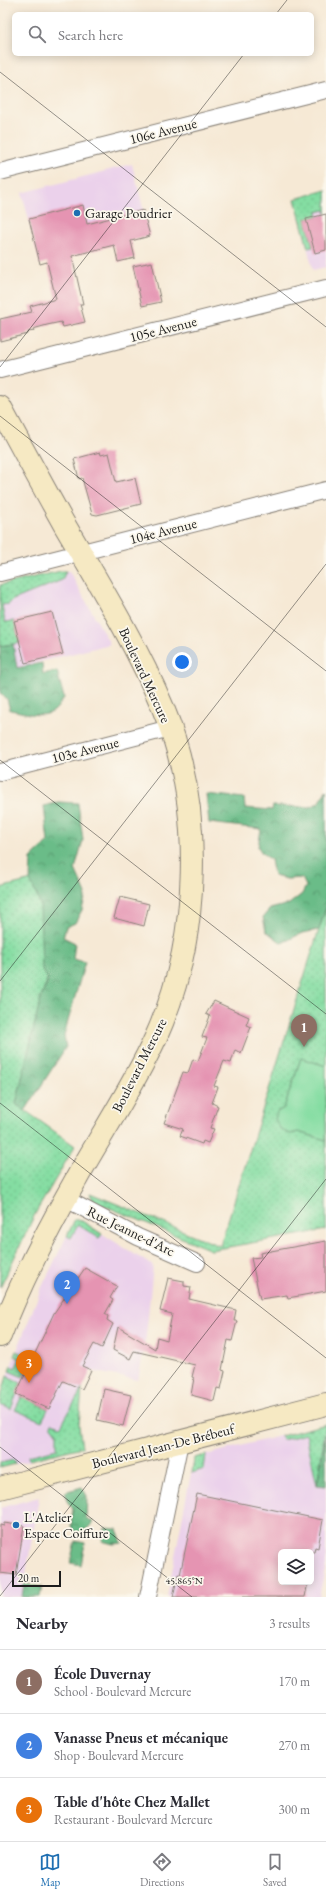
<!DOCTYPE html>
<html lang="en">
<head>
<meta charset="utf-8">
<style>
	:root { --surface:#fff; --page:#f2f2f3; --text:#2b2b33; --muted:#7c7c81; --line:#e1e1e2; --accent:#1f6fb2 }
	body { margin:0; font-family:"EB Garamond",serif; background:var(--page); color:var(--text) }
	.controls { position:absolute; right:12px; bottom:12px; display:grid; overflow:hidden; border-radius:6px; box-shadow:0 2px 10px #0003 }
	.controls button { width:36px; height:36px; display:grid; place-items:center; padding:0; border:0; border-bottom:1px solid var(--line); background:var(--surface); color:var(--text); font:20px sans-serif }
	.scale { position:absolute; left:12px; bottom:10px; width:49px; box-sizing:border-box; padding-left:4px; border:2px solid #1c1c1c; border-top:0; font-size:11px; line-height:14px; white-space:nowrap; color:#1c1c1c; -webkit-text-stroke:3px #fbf7ec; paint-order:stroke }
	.you { position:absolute; left:182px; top:662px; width:14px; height:14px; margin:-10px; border:3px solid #fff; border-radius:50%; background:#1a73e8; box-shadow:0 0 0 6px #1a73e833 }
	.badge { display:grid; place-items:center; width:26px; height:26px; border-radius:50%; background:var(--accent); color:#fff; font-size:13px; font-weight:700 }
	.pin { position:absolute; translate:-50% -33px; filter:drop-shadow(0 1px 2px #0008) }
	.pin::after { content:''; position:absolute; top:21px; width:14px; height:12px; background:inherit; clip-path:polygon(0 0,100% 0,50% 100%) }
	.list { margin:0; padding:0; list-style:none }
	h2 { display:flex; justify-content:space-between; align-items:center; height:52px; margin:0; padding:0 16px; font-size:17px }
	h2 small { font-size:13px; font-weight:400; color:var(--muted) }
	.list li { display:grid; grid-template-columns:26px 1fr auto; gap:12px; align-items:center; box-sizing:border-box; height:64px; padding:0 16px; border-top:1px solid var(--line) }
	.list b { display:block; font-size:15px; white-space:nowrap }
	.list p { margin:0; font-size:13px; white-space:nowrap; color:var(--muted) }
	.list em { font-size:13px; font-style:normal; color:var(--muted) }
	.icon { flex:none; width:22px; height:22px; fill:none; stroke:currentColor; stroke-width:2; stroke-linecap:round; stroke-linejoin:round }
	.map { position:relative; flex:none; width:326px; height:1597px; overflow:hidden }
	.search { position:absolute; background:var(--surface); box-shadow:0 2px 10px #0003; left:12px; right:12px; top:12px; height:44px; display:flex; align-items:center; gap:10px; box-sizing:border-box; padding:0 14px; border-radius:6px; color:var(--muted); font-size:15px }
	.sheet { height:244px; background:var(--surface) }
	nav { display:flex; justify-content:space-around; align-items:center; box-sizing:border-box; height:56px; border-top:1px solid var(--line); background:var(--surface); font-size:11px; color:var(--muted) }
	nav a { display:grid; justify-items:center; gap:2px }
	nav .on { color:var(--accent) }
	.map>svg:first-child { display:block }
</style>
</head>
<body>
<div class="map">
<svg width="326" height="1597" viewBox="0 0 326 1597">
	<defs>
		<pattern id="grass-dots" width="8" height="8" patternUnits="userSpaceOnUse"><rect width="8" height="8" fill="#84dda2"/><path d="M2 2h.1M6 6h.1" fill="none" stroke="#71bd8b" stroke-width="1.8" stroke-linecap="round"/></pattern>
		<pattern id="forest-crowns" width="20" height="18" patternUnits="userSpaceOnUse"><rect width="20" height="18" fill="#6bbc88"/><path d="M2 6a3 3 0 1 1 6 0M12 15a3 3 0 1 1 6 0" fill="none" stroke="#57986e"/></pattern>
	</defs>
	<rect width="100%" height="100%" fill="#fbf7ec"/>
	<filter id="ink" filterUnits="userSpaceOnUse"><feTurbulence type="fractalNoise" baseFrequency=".025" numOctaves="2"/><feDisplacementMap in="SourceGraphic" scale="8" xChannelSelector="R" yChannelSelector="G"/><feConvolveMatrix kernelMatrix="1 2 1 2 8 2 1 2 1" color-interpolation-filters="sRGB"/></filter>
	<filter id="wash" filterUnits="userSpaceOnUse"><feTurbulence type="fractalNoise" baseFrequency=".012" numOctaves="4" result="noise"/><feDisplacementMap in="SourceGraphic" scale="16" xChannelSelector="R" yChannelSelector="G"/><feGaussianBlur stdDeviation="0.9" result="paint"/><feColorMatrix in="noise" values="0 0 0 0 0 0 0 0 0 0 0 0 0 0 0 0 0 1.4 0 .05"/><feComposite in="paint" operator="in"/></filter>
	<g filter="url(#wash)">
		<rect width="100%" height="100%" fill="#f6e9d5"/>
		<path fill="#ebd1eb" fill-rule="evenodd" d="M 132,164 L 150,236 L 40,264 L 22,193 Z
			M 326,190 L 326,267 L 313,270 L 295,199 Z
			M 61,571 L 69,571 L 110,644 L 0,672 L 0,585 Z
			M 75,1219 L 79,1219 L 153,1266 L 146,1336 L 138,1380 L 91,1371 L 82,1389 L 79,1425 L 82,1447 L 0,1468 L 0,1399 L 7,1376 L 41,1289 Z
			M 326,1424 L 326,1565 L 319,1597 L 167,1597 L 194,1458 ZM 281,1552 L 311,1552 L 311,1582 L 281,1582 Z
			M 39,1497 L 22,1597 L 0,1597 L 0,1508 Z"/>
		<path fill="url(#grass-dots)" stroke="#507c5f" d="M 326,190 L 326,214 L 325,210 L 317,212 L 318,216 L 306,219 L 313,247 L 308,248 L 295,199 Z
			M 61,571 L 66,571 L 62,580 L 13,600 L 9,604 L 2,605 L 5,622 L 14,621 L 20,643 L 0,646 L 0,585 Z
			M 75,869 L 63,937 L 41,997 L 16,1104 L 75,1146 L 35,1214 L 0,1288 L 0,888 Z
			M 326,907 L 326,1066 L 301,1058 L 284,1108 L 277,1112 L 290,1134 L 298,1132 L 326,1140 L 326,1230 L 211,1250 L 93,1201 L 90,1193 L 220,1246 Z
			M 75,1219 L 79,1219 L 102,1234 L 99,1238 L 78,1225 L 71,1238 L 67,1236 Z
			M 16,1351 L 32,1358 L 23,1377 L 9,1371 L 11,1366 L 15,1368 L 20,1359 L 14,1356 Z
			M 7,1376 L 21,1383 L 11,1409 L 0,1405 L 0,1399 Z
			M 82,1389 L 79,1425 L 82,1447 L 29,1460 L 28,1456 L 57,1449 L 57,1433 L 51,1425 L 52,1423 L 61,1426 Z
			M 22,1396 L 48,1409 L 42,1421 L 15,1410 Z
			M 326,1424 L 317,1485 L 306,1434 L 282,1440 L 281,1436 Z
			M 206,1455 L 204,1469 L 192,1473 L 194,1458 Z
			M 14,1460 L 15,1464 L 0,1468 L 0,1463 Z"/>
		<path fill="url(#forest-crowns)" stroke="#446c52" d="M 13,644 L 17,668 L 42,663 L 43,674 L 57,671 L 64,698 C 61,701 58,708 54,711 C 42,719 23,712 10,710 L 7,699 L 0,693 L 0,646 Z
			M 326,789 L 326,907 L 319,930 L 302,933 L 282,943 L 266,931 L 263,917 L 270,909 L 289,904 L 302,894 L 306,886 L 302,878 L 287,879 L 274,876 L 271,860 L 262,853 L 258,847 L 261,829 L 209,823 L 206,794 L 244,798 L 245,808 L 272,810 L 273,806 L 310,807 L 320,802 Z
			M 58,802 L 78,803 L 83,840 L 75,869 L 86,894 L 82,910 L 75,923 L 66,927 L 63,937 L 75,943 L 73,959 L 85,962 L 64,1035 L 66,1047 L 25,1111 L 16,1104 L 41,997 L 48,981 L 42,969 L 40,904 L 30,880 L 31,858 L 48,842 L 44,806 Z
			M 326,1434 L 326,1486 L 317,1485 Z
			M 82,1487 L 87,1496 L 86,1518 L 93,1522 C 88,1530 83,1531 74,1532 L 71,1526 L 73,1509 L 67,1501 L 64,1492 Z
			M 105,1528 L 117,1529 L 122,1543 L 113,1544 L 102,1541 Z
			M 75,1541 L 85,1543 L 81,1565 L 70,1563 Z
			M 24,1584 L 42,1587 L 40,1597 L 22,1597 Z"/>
		<path fill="#84dda2" stroke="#507c5f" d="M 301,1058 L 326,1066 L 326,1140 L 298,1132 L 290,1134 L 281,1130 L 275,1119 L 277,1112 L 284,1108 Z"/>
		<g id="blocks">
			<path fill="#e594b2" d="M 83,205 L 87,224 L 143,210 L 150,236 L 131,241 L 135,258 L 118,262 L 114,245 L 72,256 L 83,304 L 80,304 L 85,322 L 63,327 L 61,322 L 47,325 L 33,329 L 34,331 L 28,332 L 28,334 L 0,341 L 0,319 L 32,312 L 30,306 L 56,299 L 47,262 L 40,264 L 29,219 Z
				M 326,214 L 326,250 L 315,253 L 306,219 Z
				M 152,262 L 161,302 L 142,306 L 133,266 Z
				M 100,452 L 101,455 L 109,453 L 116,482 L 135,478 L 141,504 L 97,515 L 92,514 L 82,478 L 79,479 L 74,459 Z
				M 52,612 L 63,654 L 25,663 L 14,621 Z
				M 120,897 L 149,904 L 144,926 L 114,918 Z
				M 214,1001 L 249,1017 L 246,1025 L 251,1027 L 241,1053 L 235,1050 L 231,1063 L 224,1061 L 214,1086 L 218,1087 L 212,1103 L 218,1106 L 210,1128 L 214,1129 L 208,1143 L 203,1141 L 202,1144 L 180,1136 L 183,1129 L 164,1123 L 183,1072 L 188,1073 L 193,1059 L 198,1061 L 207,1038 L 202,1037 L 210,1016 L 206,1014 Z
				M 326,1241 L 326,1291 L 288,1298 L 287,1295 L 260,1299 L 251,1258 L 261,1257 L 260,1253 Z
				M 85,1268 L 117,1286 L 110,1298 L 113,1300 L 105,1314 L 108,1316 L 107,1320 L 113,1324 L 102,1348 L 94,1344 L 82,1366 L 91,1370 L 82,1389 L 63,1381 L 49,1409 L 16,1394 L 54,1313 Z
				M 168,1278 L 184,1281 L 184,1286 L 191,1287 L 189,1299 L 236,1310 L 234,1321 L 237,1321 L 232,1341 L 228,1340 L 222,1370 L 225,1371 L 221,1389 L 217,1388 L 214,1401 L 191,1395 L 194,1378 L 192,1377 L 195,1365 L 134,1351 L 130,1359 L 113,1350 L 118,1327 L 155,1349 L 157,1337 L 167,1340 L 172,1314 L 160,1311 Z
				M 104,1389 L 131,1395 L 123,1426 L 97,1420 Z
				M 197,1494 L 323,1520 L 318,1548 L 315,1547 L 314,1552 L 281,1552 L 281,1582 L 308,1582 L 305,1597 L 173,1597 L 178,1574 L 180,1575 Z
				M 4,1523 L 24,1526 L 16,1575 L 0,1573 L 0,1525 L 4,1526 Z"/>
		</g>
	</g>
	<g filter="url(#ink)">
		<use href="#blocks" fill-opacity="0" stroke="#898278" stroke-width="1"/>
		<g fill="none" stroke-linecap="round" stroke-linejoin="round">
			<g stroke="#898278" stroke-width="18">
				<path id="street" d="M 0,172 L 326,90
					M 0,370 L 326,288
					M 0,573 L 326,490
					M 0,772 L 170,728
					M 66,1199 L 138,1237 L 197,1263
					M 148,1597 L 180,1442"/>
			</g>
			<g stroke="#898278" stroke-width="24">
				<path id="secondary" d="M 0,407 C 21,446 42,485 64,524 C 99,584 136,644 163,708 C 205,808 200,939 156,1037 C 134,1085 104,1130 78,1176 C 49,1227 21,1281 0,1336
					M 0,1488 L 326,1404"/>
			</g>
			<use href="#street" stroke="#fff" stroke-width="16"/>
			<use href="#secondary" stroke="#f6e9c3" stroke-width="22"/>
		</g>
	</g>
	<path fill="none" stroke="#1c1c1c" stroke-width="1" stroke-opacity="0.45" d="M 276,14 L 287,0M 0,72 L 326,327M 0,367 L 244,54M 0,416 L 326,671M 0,760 L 326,1014M 0,981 L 326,564M 0,1103 L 326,1358M 0,1447 L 192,1597M 0,1596 L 326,1179"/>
	<g fill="#1f6fb2" stroke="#fbf7ec" stroke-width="1.5">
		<circle cx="77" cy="213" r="4"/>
		<circle cx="16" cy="1525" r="4"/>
	</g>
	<g text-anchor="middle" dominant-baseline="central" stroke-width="3.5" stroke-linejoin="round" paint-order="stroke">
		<g font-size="14" fill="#1c1c1c" stroke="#fbf7ec">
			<text transform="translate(163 131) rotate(-14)">106e Avenue</text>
			<text transform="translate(163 329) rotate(-14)">105e Avenue</text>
			<text transform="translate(163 531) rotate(-14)">104e Avenue</text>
			<text transform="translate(145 675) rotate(65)">Boulevard Mercure</text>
			<text transform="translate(85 750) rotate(-14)">103e Avenue</text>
			<text transform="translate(139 1065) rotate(-63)">Boulevard Mercure</text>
			<text transform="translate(131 1231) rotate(26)">Rue Jeanne-d'Arc</text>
			<text transform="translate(163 1446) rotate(-14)">Boulevard Jean-De Brébeuf</text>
		</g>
		<g font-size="14" fill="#1c1c1c" stroke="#fbf7ec" text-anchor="start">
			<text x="85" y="213">Garage Poudrier</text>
			<text x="24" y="1517">L'Atelier<tspan x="24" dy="16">Espace Coiffure</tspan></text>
		</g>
	</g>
	<g font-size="10" text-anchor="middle" fill="#1c1c1c" stroke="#fbf7ec" stroke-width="3.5" stroke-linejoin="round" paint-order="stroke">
		<text x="184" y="1584">45.865°N</text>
	</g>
</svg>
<div class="controls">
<button><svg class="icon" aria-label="layers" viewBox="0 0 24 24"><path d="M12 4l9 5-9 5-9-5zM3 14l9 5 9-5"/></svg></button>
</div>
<div class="scale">20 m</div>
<div class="you"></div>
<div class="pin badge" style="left:304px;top:1047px;background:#8d6e63">1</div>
<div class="pin badge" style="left:67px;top:1304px;background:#3f7fe0">2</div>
<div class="pin badge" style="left:29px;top:1383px;background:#e8710a">3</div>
<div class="search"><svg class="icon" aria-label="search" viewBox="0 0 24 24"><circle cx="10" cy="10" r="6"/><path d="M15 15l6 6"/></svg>Search here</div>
</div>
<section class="sheet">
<h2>Nearby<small>3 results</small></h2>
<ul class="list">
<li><span class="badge" style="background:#8d6e63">1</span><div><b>École Duvernay</b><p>School · Boulevard Mercure</p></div><em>170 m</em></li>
<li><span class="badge" style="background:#3f7fe0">2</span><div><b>Vanasse Pneus et mécanique</b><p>Shop · Boulevard Mercure</p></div><em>270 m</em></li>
<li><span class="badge" style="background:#e8710a">3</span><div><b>Table d'hôte Chez Mallet</b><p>Restaurant · Boulevard Mercure</p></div><em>300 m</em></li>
</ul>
</section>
<nav>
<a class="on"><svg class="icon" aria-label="map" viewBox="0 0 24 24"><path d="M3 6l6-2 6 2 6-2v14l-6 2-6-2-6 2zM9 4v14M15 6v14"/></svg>Map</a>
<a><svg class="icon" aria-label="directions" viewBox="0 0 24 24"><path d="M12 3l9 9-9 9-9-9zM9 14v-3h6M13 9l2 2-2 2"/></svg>Directions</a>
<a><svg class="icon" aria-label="saved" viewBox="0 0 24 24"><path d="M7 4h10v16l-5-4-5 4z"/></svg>Saved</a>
</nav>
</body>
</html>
